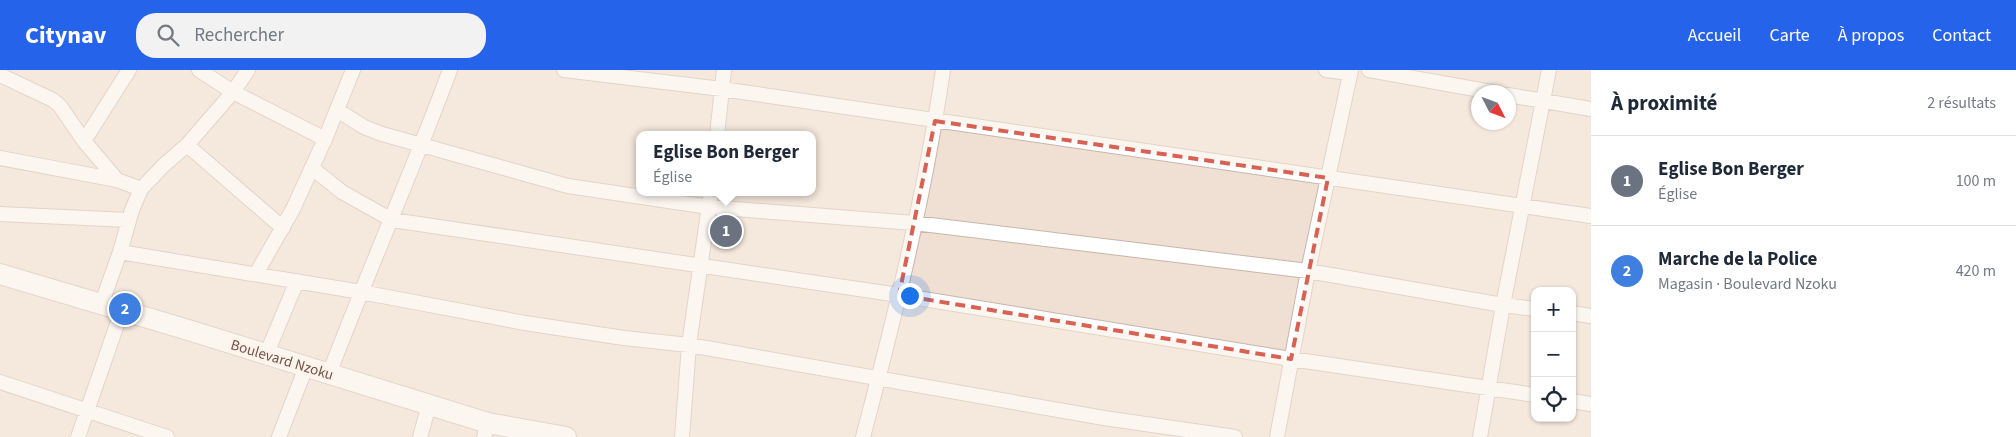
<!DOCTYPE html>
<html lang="fr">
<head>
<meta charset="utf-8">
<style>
	:root { --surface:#fff; --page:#f2f2f3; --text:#1f2937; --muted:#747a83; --line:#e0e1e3; --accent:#2563eb }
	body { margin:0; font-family:"Source Sans 3",sans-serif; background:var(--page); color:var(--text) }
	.controls { position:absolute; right:15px; bottom:15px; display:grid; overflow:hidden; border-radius:10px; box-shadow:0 1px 4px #0004 }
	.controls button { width:45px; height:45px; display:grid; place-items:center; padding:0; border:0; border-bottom:1px solid var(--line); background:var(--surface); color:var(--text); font:25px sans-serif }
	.compass { position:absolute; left:1471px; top:15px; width:45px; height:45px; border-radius:50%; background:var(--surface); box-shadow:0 1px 4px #0004; rotate:132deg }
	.you { position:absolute; left:909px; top:225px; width:18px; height:18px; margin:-12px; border:4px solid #fff; border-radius:50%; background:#1a73e8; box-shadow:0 0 0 8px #1a73e833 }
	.badge { display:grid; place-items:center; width:32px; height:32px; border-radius:50%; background:var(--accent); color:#fff; font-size:16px; font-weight:700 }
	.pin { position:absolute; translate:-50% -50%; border:2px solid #fff; box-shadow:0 1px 5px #0006 }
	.popup { position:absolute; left:636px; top:61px; width:180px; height:65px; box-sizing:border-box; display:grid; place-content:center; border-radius:10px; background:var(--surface); filter:drop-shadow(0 1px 4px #0005); font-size:16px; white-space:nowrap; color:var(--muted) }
	.popup b { font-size:19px; color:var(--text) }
	.popup::after { content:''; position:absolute; left:50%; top:100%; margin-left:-10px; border:10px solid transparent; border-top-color:var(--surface) }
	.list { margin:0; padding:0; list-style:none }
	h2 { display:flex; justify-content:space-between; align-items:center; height:65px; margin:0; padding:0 20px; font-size:21px }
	h2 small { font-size:16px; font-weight:400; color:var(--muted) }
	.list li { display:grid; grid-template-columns:32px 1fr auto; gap:15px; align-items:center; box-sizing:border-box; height:90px; padding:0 20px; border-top:1px solid var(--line) }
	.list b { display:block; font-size:19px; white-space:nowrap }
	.list p { margin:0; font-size:16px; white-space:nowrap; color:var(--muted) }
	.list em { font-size:16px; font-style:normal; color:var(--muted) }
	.icon { flex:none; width:28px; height:28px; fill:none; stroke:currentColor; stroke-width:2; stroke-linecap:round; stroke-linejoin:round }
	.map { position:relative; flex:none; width:1591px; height:367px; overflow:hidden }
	header { display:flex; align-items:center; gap:30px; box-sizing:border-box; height:70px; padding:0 25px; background:var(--accent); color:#fff }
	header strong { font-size:24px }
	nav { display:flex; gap:28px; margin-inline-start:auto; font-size:18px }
	.search { width:350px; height:45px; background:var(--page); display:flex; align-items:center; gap:12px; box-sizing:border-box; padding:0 18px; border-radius:20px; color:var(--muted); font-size:19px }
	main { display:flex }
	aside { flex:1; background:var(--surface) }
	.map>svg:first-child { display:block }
</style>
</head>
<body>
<header>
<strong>Citynav</strong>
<div class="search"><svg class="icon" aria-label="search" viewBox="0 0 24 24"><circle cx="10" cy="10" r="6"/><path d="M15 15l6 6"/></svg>Rechercher</div>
<nav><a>Accueil</a><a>Carte</a><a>À propos</a><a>Contact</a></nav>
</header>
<main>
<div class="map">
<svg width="1591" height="367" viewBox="0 0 1591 367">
	<rect width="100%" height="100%" fill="#faeee4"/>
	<path fill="#f0dfd3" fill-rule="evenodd" d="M 0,0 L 1591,0 L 1591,367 L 0,367 ZM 1478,22 L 1508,22 L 1508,52 L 1478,52 ZM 640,65 L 812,65 L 812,122 L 640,122 ZM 1535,221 L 1572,221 L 1572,348 L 1535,348 Z"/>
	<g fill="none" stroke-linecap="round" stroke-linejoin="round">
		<g stroke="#c9b5ab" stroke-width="16">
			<path id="street" d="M 199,0 L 233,22 L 325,69
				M 564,0 L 722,19 L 1591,146
				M 1326,0 L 1350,3
				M 1369,0 L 1492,22
				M 0,5 L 53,30 L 60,36 L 84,71 L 117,110
				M 1508,25 L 1591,39
				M 337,40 L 364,57 L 382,64 L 568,116 L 709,137 L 914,153 L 1308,201 L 1503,235 L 1535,239
				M 717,65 L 724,0
				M 84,71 L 129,0
				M 187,75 L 283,158
				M 0,88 L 117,110 L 141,119
				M 312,98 L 342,122 L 392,150 L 899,225 L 1291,289 L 1535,325
				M 0,144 L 128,150
				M 120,182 L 361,222 L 525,253 L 624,268 L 689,275 L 1104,348 L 1235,367
				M 256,204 L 293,139 L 325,69 L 353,0
				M 101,235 L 120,182 L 132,140 L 141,119 L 164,95 L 187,75 L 233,22 L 248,0
				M 1572,243 L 1591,246
				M 266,285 L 297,211
				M 329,304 C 368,202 412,102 450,0
				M 0,312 L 167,367
				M 1572,331 L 1591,334
				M 78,367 L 122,240
				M 279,367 L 306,297
				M 420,367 L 429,335
				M 484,367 L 488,353
				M 682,367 L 689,275 L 711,122
				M 863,367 C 895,246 925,124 943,0
				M 1277,367 L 1308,201 L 1351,0
				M 1480,367 L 1503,235 L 1549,0"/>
		</g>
		<g stroke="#ceb7ac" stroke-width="22">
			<path id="secondary" d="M 0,204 L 185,259 L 488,353 L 566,367"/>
		</g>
		<use href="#street" stroke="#fff" stroke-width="14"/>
		<use href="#secondary" stroke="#fff" stroke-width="20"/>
	</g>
	<path d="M0 0H1591V367H0ZM 935,51 L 1328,108 L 1291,289 L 899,225 Z" fill="#faeee4" fill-opacity=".55" fill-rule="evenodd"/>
	<path fill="none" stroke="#d86154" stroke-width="4" stroke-dasharray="10 6" stroke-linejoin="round" d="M 935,51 L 1328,108 L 1291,289 L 899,225 Z"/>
	<g text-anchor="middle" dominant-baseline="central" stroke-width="4.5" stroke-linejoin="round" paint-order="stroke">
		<g font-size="15" fill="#6f544c" stroke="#fdf3e9">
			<text transform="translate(282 290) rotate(17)">Boulevard Nzoku</text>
		</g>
	</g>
</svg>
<div class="controls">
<button>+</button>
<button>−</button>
<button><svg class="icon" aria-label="locate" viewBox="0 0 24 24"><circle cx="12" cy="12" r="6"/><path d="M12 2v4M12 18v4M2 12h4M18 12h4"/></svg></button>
</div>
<svg class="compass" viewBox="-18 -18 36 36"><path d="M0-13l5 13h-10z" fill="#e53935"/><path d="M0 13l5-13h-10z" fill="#747a83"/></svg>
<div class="you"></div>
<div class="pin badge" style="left:726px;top:161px;background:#6b7280">1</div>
<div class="popup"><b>Eglise Bon Berger</b>Église</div>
<div class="pin badge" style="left:125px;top:239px;background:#3f7fe0">2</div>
</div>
<aside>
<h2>À proximité<small>2 résultats</small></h2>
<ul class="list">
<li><span class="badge" style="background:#6b7280">1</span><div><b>Eglise Bon Berger</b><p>Église</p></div><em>100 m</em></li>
<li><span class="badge" style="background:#3f7fe0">2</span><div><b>Marche de la Police</b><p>Magasin · Boulevard Nzoku</p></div><em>420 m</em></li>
</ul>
</aside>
</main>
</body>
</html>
